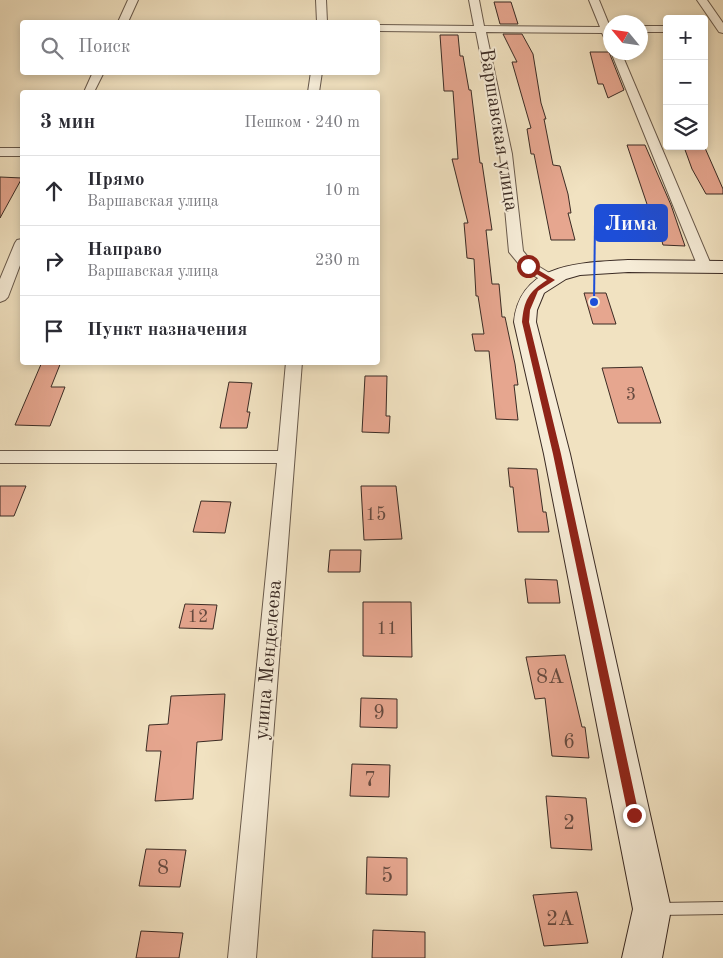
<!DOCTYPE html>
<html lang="ru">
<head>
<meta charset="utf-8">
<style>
	:root { --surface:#fff; --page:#f7f7f7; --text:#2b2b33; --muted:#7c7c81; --line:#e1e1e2 }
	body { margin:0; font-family:"Old Standard TT",serif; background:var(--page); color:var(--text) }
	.controls { position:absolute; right:15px; top:15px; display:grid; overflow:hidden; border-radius:5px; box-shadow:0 2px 8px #0003 }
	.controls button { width:45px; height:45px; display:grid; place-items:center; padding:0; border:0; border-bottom:1px solid var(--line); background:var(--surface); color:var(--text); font:25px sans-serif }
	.compass { position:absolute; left:603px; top:15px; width:45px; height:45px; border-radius:50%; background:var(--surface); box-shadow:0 2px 8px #0003; rotate:299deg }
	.stop { position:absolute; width:15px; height:15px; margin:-11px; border:4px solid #8f2418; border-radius:50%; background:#fff }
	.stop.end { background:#8f2418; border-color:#fff; box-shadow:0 1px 5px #0008 }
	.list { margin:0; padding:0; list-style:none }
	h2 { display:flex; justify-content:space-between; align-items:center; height:65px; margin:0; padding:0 20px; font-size:21px }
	h2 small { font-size:16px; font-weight:400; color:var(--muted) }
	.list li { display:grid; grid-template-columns:32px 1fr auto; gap:15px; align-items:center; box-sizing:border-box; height:70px; padding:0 20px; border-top:1px solid var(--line) }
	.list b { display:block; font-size:19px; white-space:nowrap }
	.list p { margin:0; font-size:16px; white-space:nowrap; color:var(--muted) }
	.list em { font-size:16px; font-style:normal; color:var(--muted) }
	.icon { flex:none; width:28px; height:28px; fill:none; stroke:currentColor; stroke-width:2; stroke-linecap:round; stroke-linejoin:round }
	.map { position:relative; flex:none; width:723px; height:958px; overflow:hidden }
	.search { position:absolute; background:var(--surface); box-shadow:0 2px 8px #0003; left:20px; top:20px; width:360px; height:55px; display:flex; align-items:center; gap:12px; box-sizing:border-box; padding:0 18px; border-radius:5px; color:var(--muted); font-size:19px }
	.panel { position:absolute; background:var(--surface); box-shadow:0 2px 8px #0003; left:20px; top:90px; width:360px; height:275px; border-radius:5px }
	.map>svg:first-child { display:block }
</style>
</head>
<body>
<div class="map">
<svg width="723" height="958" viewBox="0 0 723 958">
	<rect width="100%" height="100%" fill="#f1e2c1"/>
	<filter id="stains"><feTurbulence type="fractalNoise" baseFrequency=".004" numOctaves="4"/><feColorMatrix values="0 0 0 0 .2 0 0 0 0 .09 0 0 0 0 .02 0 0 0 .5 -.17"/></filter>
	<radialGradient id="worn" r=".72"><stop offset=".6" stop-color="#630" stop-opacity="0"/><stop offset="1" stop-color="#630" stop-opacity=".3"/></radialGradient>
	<path fill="#e6a68f" stroke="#3b2b24" d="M 494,2 L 511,2 L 518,24 L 500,24 Z
		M 503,34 L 522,34 L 533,54 L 541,103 L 546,119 L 544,119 L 553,165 L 560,166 L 568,194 L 571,213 L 568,213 L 575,240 L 551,240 L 534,154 L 531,154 L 527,129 L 531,128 L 512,62 L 517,62 Z
		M 440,35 L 458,35 L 460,56 L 463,56 L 469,90 L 471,90 L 480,163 L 482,163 L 492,230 L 486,230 L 492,284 L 499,284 L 502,317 L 505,317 L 515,364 L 518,385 L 514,385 L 518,420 L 496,419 L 489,351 L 475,351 L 472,334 L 484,334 L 478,296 L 476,296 L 474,259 L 467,258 L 464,223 L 468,223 L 452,159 L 458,159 L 453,91 L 444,91 Z
		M 590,52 L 609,52 L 624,90 L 608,98 L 603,84 L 598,84 Z
		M 627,145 L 645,145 L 671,205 L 685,246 L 663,245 L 655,216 L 651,216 Z
		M 684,147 L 705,148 L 723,189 L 723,194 L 706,194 L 692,169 Z
		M 0,177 L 22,178 L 0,218 Z
		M 584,293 L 606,293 L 616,324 L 593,324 Z
		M 42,362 L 61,362 L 51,387 L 65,387 L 50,426 L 15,425 Z
		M 642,367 L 661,423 L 618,423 L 602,368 Z
		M 365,376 L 387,376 L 386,416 L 390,416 L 389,433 L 362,432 Z
		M 229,382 L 252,383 L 247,412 L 250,412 L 247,428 L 220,428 Z
		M 508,468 L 537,469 L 543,512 L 546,512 L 549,532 L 518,532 L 513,487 L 510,487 Z
		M 0,486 L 26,486 L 14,516 L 0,516 Z
		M 361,486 L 396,486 L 402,539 L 364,540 Z
		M 201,501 L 231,502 L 225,533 L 193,532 Z
		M 330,550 L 361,550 L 360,572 L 328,572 Z
		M 525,579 L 557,580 L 560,603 L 528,603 Z
		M 363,602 L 411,602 L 412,657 L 363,656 Z
		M 185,604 L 217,605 L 213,629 L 179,628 Z
		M 565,655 L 582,727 L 585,727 L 589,758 L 552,756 L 545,698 L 535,699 L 526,657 Z
		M 225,694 L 222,740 L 197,742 L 193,799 L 155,801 L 161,751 L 146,751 L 149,725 L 168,724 L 171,696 Z
		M 361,698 L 397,699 L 397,728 L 360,727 Z
		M 352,764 L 390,765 L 389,797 L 350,796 Z
		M 546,796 L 586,798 L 592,850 L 551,848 Z
		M 146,849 L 186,850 L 180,887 L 139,886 Z
		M 367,857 L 407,858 L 407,895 L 366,894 Z
		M 577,892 L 588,943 L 544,946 L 533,895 Z
		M 373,930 L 425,932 L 425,958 L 372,958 Z
		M 141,931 L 183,933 L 179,958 L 136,958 Z"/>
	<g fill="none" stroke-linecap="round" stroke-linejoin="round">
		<g stroke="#68594b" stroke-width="2">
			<path id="lane" d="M 723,902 L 723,914 L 660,915 L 656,913 L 654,909 L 656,905 L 660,903 Z"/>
		</g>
		<g stroke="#68594b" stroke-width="2">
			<path id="street" d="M 128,0 L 138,0 L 128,22 L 118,22 Z
				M 316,0 L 326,0 L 327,22 L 317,22 Z
				M 469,0 L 479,0 L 484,26 L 600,27 L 589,0 L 599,0 L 610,27 L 610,42 L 606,41 L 602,33 L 486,32 L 512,154 L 523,251 L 533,263 L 556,277 L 558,280 L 556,283 L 546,283 L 523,269 L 509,252 L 500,154 L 476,32 L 378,31 L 378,25 L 474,26 Z
				M 697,0 L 707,0 L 723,23 L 723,33 L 719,32 Z
				M 640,26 L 667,26 L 667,32 L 640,32 Z
				M 611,52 L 621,52 L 712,267 L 710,270 L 700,270 L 698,267 Z
				M 93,72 L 104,72 L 94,92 L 84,92 Z
				M 311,72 L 322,72 L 319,92 L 308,92 Z
				M 0,148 L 22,148 L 22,156 L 0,156 Z
				M 22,239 L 22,260 L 8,297 L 5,300 L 0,302 L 0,279 L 15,243 L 17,240 Z
				M 286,362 L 302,362 L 256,958 L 228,958 L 277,463 L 0,463 L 0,451 L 278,451 Z"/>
		</g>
		<g stroke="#3b2b24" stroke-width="2">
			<path id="secondary" d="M 628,260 L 723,261 L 723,273 L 628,272 L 580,275 L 566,279 L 544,293 L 537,310 L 536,322 L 570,454 L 671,909 L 662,958 L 622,958 L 633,909 L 544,454 L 514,322 C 520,262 581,263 628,260 Z"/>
		</g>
		<use href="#lane" fill="#f6ecd7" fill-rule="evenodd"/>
		<use href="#street" fill="#f6ecd7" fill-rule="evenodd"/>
		<use href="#secondary" fill="#f6ecd7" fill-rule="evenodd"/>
	</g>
	<path fill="#8f2418" d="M 528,264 L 555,280 L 538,291 L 530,310 L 529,322 L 561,454 L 639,815 L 634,820 L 628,815 L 553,454 L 522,322 C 524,301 528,292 547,280 L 526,268 L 526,265 Z"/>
	<g text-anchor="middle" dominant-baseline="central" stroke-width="4" stroke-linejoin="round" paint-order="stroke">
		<g font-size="18" fill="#664a3f">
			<text x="631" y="395">3</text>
			<text x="376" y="515">15</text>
			<text x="198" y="617">12</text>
			<text x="387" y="629">11</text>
		</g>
		<g font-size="20" fill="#3b2b24" stroke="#f6ecd7">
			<text transform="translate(498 130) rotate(81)">Варшавская улица</text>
			<text transform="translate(269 660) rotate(-85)">улица Менделеева</text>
		</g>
		<g font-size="21" fill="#664a3f">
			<text x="550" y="677">8А</text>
			<text x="379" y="713">9</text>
			<text x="569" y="742">6</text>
			<text x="370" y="780">7</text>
			<text x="569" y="823">2</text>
			<text x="163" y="868">8</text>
			<text x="387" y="876">5</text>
			<text x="560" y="919">2А</text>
		</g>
	</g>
	<path fill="none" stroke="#1d4ed8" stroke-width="2" d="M594 302L595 223"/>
	<circle fill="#1d4ed8" stroke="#f6ecd7" stroke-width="2" cx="594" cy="302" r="5"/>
	<rect fill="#1d4ed8" stroke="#1d4ed8" stroke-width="2" x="595" y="205" width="72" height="36" rx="5"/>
	<g font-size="21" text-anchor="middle" font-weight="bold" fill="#fff">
		<text x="631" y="230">Лима</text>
	</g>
	<rect width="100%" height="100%" filter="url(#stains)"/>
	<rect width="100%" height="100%" fill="url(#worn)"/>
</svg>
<div class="controls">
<button>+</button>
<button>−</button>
<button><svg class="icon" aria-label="layers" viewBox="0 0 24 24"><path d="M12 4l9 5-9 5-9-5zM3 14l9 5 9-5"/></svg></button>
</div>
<svg class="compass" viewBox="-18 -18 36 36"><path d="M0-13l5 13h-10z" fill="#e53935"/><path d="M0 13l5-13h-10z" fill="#7c7c81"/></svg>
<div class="stop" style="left:528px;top:266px"></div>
<div class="stop end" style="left:634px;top:815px"></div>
<div class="search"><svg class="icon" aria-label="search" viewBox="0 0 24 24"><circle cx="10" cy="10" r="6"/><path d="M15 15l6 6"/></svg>Поиск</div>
<section class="panel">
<h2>3 мин<small>Пешком · 240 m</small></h2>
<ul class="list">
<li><svg class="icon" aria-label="ahead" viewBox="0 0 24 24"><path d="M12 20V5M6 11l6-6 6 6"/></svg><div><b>Прямо</b><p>Варшавская улица</p></div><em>10 m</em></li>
<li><svg class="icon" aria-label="right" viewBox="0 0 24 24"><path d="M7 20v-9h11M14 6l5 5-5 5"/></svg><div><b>Направо</b><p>Варшавская улица</p></div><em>230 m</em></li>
<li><svg class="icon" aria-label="arrive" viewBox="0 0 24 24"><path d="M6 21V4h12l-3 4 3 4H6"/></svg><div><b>Пункт назначения</b></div></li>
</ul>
</section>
</div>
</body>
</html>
